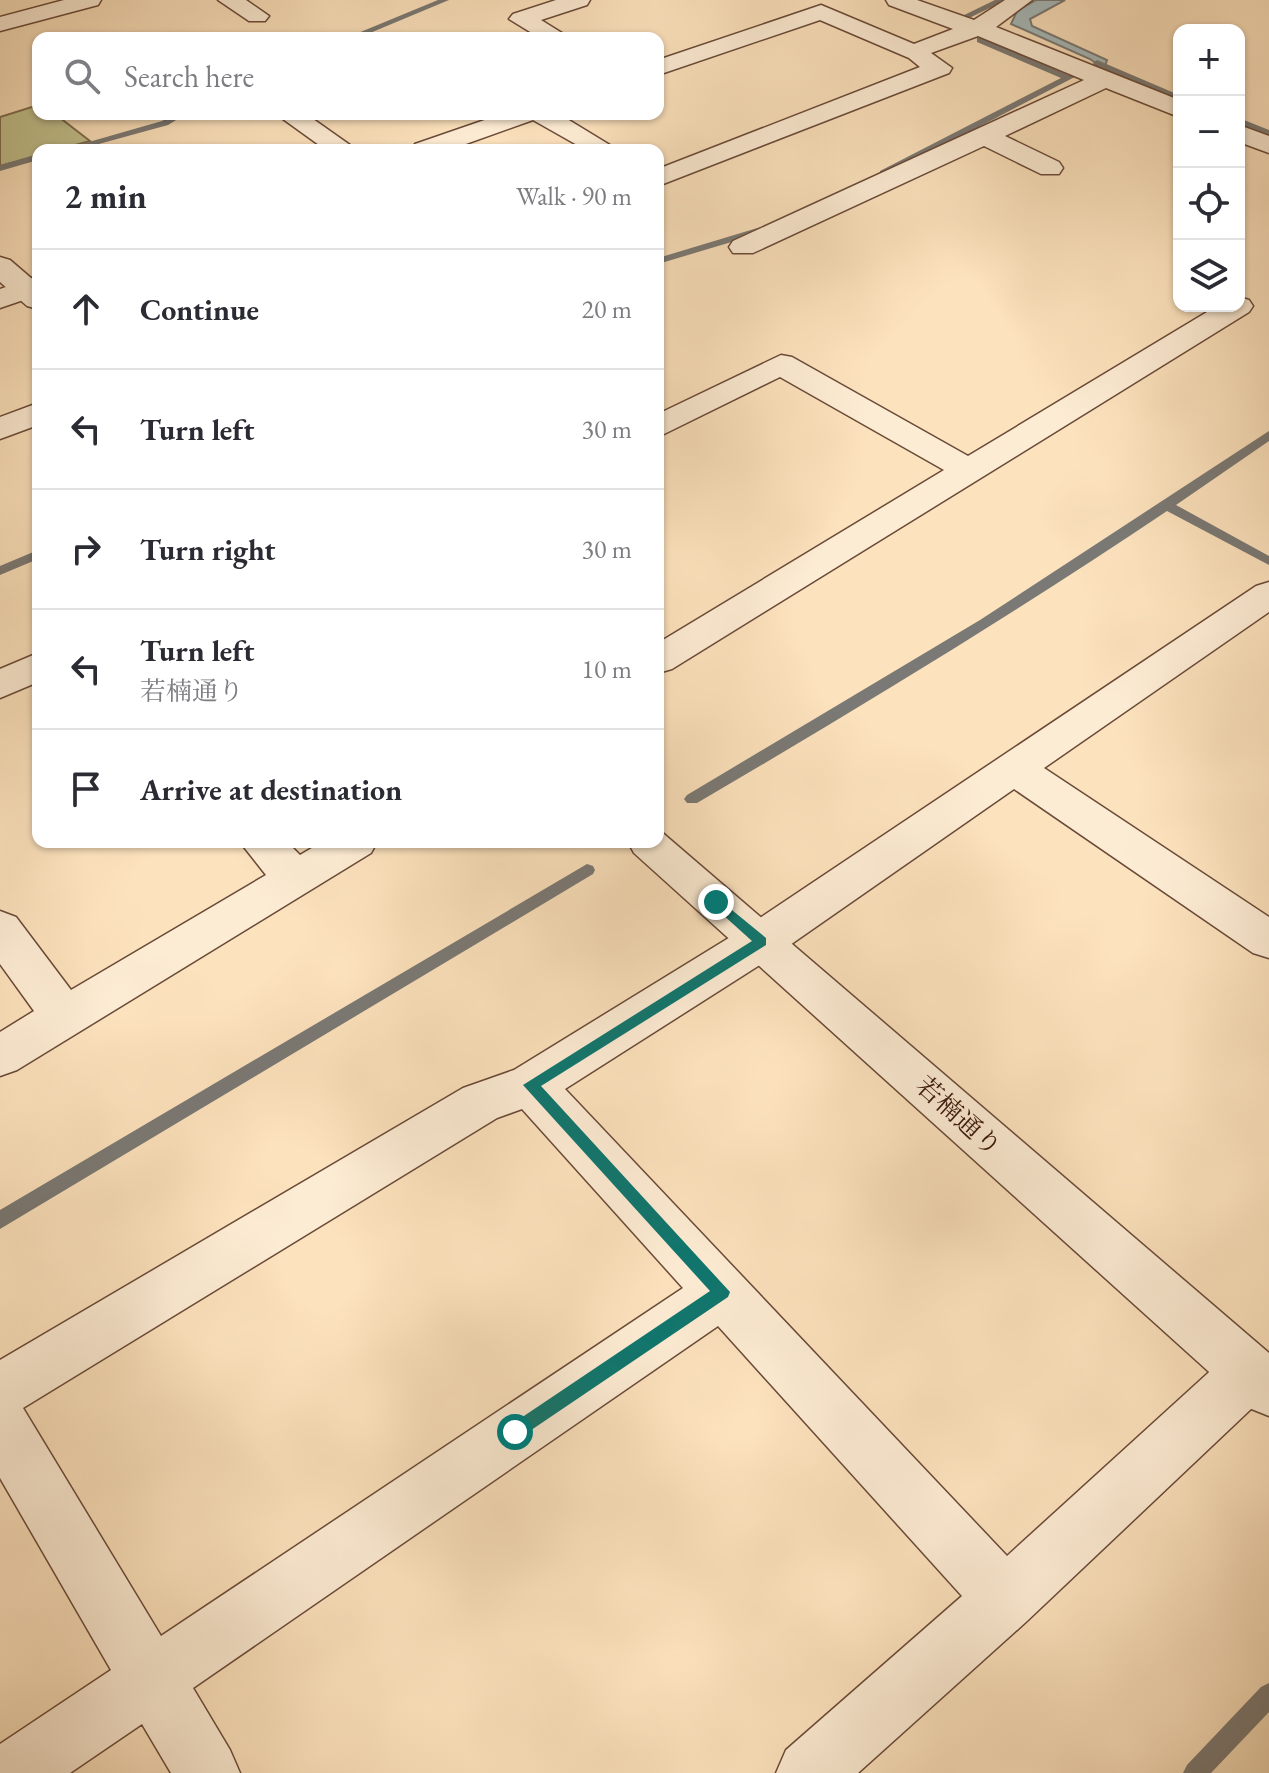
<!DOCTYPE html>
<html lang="en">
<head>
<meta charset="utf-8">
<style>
	:root { --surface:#fff; --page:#f7f7f7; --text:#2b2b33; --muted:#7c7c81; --line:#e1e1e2 }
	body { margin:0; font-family:"EB Garamond","Noto Serif JP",serif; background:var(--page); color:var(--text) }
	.controls { position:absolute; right:24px; top:24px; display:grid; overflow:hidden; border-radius:16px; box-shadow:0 2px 6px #0004 }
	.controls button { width:72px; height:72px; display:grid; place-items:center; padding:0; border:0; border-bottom:2px solid var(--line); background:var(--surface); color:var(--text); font:40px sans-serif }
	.stop { position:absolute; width:24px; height:24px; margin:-18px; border:6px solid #0f766e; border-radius:50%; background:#fff }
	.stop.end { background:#0f766e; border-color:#fff; box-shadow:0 2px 8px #0008 }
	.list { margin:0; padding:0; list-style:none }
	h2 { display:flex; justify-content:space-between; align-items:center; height:104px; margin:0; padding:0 32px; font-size:34px }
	h2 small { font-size:26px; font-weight:400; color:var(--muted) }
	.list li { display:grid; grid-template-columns:52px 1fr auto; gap:24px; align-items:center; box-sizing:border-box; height:120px; padding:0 32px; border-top:2px solid var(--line) }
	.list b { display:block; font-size:30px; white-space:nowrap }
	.list p { margin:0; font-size:26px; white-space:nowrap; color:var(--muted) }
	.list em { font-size:26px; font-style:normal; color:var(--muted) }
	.icon { flex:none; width:44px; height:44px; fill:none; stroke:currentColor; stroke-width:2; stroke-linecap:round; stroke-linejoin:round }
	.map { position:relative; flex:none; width:1269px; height:1773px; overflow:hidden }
	.search { position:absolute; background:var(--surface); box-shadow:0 2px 6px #0004; left:32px; top:32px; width:632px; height:88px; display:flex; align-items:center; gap:20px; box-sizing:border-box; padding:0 28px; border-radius:16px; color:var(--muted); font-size:30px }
	.panel { position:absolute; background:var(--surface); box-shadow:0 2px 6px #0004; left:32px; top:144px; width:632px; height:704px; border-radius:16px }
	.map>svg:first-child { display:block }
</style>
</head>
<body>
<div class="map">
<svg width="1269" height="1773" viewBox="0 0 1269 1773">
	<rect width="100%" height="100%" fill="#fce2bd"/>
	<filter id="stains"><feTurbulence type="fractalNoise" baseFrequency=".0025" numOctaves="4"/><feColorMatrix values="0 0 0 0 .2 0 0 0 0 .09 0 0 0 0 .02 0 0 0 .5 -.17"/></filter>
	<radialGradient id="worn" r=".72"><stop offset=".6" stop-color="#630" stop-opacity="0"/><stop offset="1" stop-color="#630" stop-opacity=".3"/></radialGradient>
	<path fill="#c2c28f" stroke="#7e6c4d" stroke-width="2" d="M 38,105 L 38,114 L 55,114 L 90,141 L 57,150 L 38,150 L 38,156 L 0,166 L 0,117 Z"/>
	<path fill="#a5babc" stroke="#7a7975" stroke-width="2" d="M 1036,0 L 1065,0 L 1030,19 L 1032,26 L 1107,60 L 1104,69 L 1090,59 L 1011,24 L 1017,11 Z"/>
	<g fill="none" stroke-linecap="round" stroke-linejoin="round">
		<path fill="#7a7975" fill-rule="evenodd" d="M 438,0 L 449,0 L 358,38 L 346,38 Z
			M 995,0 L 1006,0 L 963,21 L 956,19 Z
			M 977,38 L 983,38 L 1068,75 L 1087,65 L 1094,67 L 886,175 L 880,175 L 880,171 L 1061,78 L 977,42 Z
			M 1097,60 L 1179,95 L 1179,101 L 1094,65 L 1093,63 Z
			M 174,114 L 186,114 L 168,125 L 77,150 L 61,150 L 162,121 Z
			M 1239,118 L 1269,130 L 1269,136 L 1239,124 Z
			M 38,154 L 38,160 L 0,171 L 0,165 Z
			M 764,226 L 769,229 L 768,231 L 658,264 L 658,258 Z
			M 1269,431 L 1269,441 L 1176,505 L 1269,556 L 1269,565 L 1167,511 C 1014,614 856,710 697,803 L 687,803 L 684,799 L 687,795 L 980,620 Z
			M 38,550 L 38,559 L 0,575 L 0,566 Z
			M 587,864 L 593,866 L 595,870 L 593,874 L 0,1229 L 0,1210 Z
			M 1269,1683 L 1269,1712 L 1211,1773 L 1183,1773 L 1187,1765 L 1261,1687 Z"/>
		<g stroke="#6a4a38" stroke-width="3">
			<path id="minor" d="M 64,0 L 101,0 L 98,5 L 0,31 L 0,17 Z
				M 218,0 L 246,0 L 269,16 L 265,21 L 249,21 Z
				M 556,0 L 590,0 L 587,5 L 541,20 L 570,38 L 540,38 L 509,19 L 513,14 Z
				M 886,0 L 917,0 L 974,20 L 1005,0 L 1032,0 L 996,27 L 1179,100 L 1179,117 L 1106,88 L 1005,136 L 1059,162 L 1063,168 L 1059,174 L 1041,174 L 984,146 L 753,253 L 733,253 L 729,247 L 733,241 L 1084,80 L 978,36 L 931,53 L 952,68 L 949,73 L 658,186 L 658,169 L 920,67 L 909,58 L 820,20 L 658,75 L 658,60 L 821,5 L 914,44 L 953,29 L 889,5 Z
				M 276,114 L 306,114 L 357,150 L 326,150 Z
				M 502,114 L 559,114 L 618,150 L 586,150 L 533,120 L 449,150 L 411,150 L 415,144 Z
				M 1239,125 L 1269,136 L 1269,153 L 1239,142 Z
				M 38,276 L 38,295 L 0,308 L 0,289 Z
				M 1239,297 L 1249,300 L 1253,306 L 1249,312 L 672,669 L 658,673 L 658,643 L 944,470 L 780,377 L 658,437 L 658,414 L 781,355 L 792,357 L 968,456 L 1217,306 L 1239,306 Z
				M 38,403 L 38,425 L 0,439 L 0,417 Z
				M 1269,582 L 1269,612 L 1044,768 L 1269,917 L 1269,958 L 1253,953 L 1014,789 L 777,954 L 565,1089 L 1007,1556 L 1229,1354 L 1249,1346 L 1269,1354 L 1269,1392 L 1027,1621 L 858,1773 L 776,1773 L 786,1750 L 962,1596 L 718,1326 L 193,1688 L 230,1750 L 240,1773 L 171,1773 L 142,1724 L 70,1773 L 0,1773 L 0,1744 L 111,1670 L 0,1478 L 0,1360 L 463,1088 L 514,1070 L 745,928 L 1256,586 ZM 522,1109 L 683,1288 L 161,1636 L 23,1408 L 497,1118 Z
				M 38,653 L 38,682 L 0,698 L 0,669 Z
				M 240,842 L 287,842 L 300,855 L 322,842 L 377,842 L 371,853 L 17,1070 L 0,1076 L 0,1032 L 34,1011 L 0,964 L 0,911 L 16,917 L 71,990 L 266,875 Z"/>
		</g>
		<g stroke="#6a4a38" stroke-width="3">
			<path id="tertiary" d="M 0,257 L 10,260 L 38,284 L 38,309 L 27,306 L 0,282 Z
				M 658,829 L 1269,1353 L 1269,1416 L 1249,1408 L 634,853 L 628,842 L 658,842 Z"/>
		</g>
		<use href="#minor" fill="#fdecd4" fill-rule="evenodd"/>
		<use href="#tertiary" fill="#fdecd4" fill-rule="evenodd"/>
	</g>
	<path fill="#0f766e" d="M 716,897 L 766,938 L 766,945 L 541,1086 L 730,1292 L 728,1297 L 515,1441 L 509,1438 L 509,1426 L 710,1291 L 523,1085 L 752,941 L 712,905 L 712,898 Z"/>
	<g text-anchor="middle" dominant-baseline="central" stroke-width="8" stroke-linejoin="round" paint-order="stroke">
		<g font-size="26" fill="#3a170b" stroke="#fdecd4">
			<text transform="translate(959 1116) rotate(42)">若楠通り</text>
		</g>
	</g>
	<rect width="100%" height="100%" filter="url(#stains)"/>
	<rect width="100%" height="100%" fill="url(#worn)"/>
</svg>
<div class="controls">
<button>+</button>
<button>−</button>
<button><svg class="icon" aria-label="locate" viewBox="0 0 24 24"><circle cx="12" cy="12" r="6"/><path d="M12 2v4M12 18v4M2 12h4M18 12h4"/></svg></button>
<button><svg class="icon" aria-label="layers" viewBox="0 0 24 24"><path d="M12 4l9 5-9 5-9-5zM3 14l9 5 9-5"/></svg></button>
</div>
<div class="stop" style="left:515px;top:1432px"></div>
<div class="stop end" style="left:716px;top:902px"></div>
<div class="search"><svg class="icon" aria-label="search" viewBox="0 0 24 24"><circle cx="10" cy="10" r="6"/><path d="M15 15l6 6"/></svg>Search here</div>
<section class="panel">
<h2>2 min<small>Walk · 90 m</small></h2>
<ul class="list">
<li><svg class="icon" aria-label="ahead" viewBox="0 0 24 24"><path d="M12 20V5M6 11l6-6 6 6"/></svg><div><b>Continue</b></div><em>20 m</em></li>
<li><svg class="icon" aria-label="left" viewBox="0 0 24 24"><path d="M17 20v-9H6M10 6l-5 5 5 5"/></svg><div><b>Turn left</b></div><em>30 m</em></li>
<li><svg class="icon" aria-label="right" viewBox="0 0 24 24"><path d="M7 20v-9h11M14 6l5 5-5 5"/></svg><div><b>Turn right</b></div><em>30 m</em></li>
<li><svg class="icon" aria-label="left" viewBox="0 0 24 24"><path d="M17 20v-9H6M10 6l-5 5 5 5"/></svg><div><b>Turn left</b><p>若楠通り</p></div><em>10 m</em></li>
<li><svg class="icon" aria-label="arrive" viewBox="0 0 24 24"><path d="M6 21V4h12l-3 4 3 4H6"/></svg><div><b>Arrive at destination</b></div></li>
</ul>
</section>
</div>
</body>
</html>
